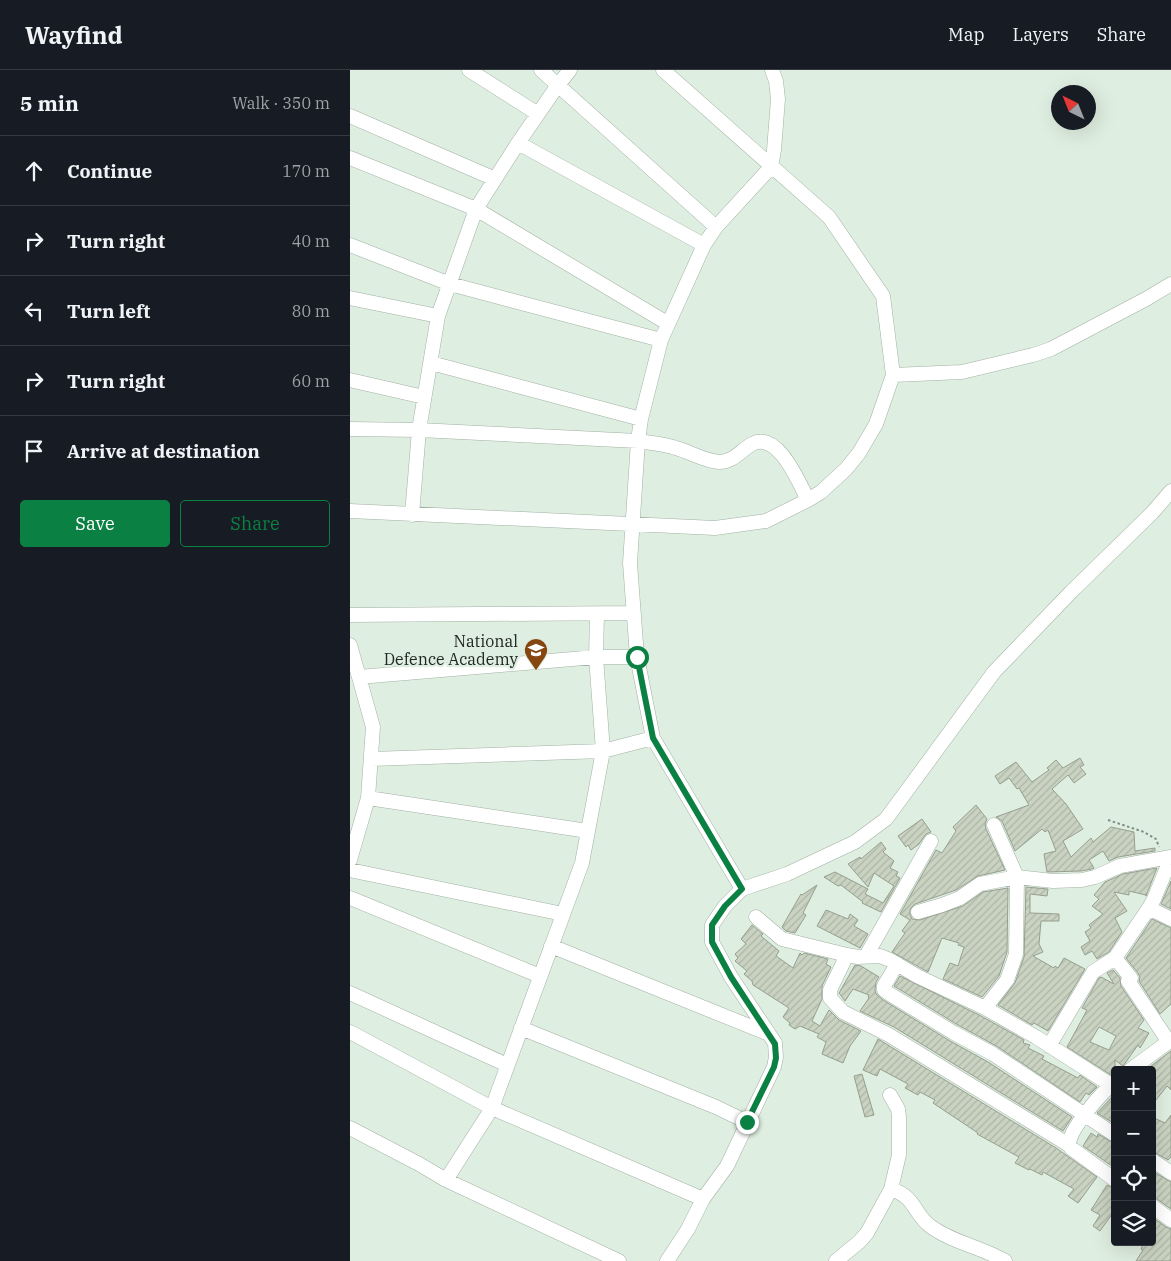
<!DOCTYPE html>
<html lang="en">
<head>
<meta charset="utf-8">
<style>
	:root { --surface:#171b24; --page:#242831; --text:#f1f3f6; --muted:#9ea1a6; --line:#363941; --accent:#0b8043 }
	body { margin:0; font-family:"IBM Plex Serif",serif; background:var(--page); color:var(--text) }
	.controls { position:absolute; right:15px; bottom:15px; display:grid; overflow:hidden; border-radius:5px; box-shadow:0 5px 20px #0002 }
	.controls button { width:45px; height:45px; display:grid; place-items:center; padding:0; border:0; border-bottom:1px solid var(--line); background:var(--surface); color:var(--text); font:25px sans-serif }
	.compass { position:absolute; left:701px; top:15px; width:45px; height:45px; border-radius:50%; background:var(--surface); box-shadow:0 5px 20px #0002; rotate:317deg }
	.stop { position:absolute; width:15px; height:15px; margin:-11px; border:4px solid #0b8043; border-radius:50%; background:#fff }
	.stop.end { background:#0b8043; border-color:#fff; box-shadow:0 1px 5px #0008 }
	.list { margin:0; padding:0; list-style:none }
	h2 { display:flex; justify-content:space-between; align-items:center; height:65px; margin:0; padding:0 20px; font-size:21px }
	h2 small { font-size:16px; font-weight:400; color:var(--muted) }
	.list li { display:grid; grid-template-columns:32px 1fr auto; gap:15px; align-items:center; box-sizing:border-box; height:70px; padding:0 20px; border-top:1px solid var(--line) }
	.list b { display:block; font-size:19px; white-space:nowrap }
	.list em { font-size:16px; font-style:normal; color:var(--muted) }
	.actions { display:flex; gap:10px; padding:15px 20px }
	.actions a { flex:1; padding:11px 0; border:1px solid var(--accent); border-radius:5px; text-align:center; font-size:18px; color:var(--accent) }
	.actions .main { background:var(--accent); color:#fff }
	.icon { flex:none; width:28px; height:28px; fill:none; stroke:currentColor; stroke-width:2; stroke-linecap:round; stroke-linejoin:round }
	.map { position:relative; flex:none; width:821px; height:1191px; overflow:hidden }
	header { display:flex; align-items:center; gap:30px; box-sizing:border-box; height:70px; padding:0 25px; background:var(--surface); border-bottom:1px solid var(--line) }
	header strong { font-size:24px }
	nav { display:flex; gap:28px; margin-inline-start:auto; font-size:18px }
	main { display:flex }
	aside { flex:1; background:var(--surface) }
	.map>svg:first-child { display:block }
</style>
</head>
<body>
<header>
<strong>Wayfind</strong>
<nav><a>Map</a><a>Layers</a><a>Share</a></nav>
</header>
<main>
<aside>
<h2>5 min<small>Walk · 350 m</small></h2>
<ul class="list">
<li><svg class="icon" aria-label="ahead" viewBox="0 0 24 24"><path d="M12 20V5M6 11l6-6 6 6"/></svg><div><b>Continue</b></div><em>170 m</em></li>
<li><svg class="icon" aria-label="right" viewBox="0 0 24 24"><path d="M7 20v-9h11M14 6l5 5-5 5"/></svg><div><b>Turn right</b></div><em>40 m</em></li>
<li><svg class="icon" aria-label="left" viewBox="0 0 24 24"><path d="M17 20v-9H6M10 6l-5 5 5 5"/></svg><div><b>Turn left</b></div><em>80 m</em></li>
<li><svg class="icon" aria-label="right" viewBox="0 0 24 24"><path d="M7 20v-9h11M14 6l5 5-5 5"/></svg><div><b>Turn right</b></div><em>60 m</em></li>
<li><svg class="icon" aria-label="arrive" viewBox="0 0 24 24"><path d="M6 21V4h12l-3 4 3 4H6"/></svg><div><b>Arrive at destination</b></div></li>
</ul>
<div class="actions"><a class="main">Save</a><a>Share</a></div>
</aside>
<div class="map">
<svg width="821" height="1191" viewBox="0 0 821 1191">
	<defs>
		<pattern id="building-hatch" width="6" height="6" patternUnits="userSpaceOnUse" patternTransform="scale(1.25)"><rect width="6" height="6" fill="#cad3c2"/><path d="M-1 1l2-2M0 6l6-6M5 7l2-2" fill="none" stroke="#adb5a6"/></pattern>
	</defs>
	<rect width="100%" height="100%" fill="#deeee0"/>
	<path fill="url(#building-hatch)" stroke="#969f8f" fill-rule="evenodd" d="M 730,688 L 734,695 L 730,697 L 736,704 L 724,713 L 718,705 L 702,719 L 716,734 L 733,759 L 713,771 L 721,787 L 741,768 L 743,772 L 761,757 L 784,762 L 785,781 L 805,778 L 805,781 L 768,787 L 759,791 L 753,781 L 739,790 L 744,798 L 742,799 L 731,801 L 697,802 L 694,784 L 706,781 L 698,760 L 695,762 L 692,759 L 665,781 L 652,751 L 646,747 L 679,735 L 669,718 L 667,719 L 659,708 L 650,714 L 645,706 L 666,692 L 682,712 L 699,700 L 697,698 L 706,690 L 713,698 Z
		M 626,735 L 637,749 L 635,754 L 636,759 L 655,800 L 628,806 L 606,820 L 565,834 L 560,839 L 560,844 L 562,849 L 570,850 L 613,836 L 633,822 L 658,818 L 657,882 L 649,906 L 632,927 L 593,909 L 600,893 L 608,896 L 614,877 L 608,875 L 609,873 L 592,868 L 578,902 L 542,882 L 555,863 L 552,861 L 560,850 L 550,844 L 586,780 L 592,783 L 606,761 L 603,757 Z
		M 572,749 L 581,762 L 576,764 L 569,774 L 561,780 L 558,775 L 556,777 L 548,766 Z
		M 531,772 L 536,779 L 533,782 L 544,791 L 540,798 L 548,802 L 546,806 L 550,808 L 531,842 L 512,833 L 513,832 L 491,815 L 488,816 L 474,807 L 485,802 L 518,819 L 515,824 L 533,833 L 544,816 L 524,803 L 518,817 L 498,794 L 510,787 L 511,789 Z
		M 807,798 L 796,826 L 796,825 L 779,821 L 779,825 L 764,822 L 777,841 L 765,848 L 772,862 L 759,882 L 747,889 L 742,881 L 735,885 L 731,877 L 740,871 L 735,862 L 741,858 L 739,855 L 753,844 L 742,836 L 749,829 L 744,825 L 755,812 L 773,804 Z
		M 821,811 L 821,839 L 811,834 Z
		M 467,815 L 453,843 L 456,845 L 445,863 L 436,861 L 432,857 L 451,824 L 452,825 Z
		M 676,817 L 698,819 L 697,826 L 680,824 L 680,843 L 709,844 L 709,851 L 691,851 L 689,874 L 693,882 L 683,886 L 704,898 L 705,896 L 708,898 L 714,888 L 735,899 L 698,961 L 684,953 L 682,955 L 648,935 L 665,913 L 674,887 Z
		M 476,840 L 498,849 L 500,844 L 508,850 L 504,856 L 518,864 L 510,878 L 467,856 Z
		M 802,849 L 821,858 L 821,934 L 810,944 L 789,911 L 790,907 L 788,903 L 776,888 Z
		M 402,855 L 413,864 L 411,866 L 429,881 L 426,886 L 443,898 L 450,883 L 452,885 L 454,883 L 478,889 L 476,894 L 481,897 L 472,916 L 472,929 L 462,951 L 470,956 L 479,940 L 489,950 L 511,961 L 500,976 L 493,993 L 472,984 L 476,972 L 467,967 L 469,964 L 450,956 L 445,959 L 439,955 L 440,953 L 433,947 L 439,938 L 403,915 L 402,911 L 394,904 L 397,901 L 385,891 L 388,888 L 385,884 L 396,874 L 391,869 Z
		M 505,895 L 511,896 L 529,907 L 526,912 L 525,920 L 526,924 L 533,930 L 600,971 L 638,992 L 722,1047 L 713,1061 L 544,957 L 510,941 L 519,928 L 518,927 L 519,925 L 503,919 L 495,931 L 489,923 Z
		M 763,900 L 770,908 L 771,916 L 794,950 L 788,958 L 799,963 L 790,978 L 788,975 L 773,996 L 765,990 L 765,1003 L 761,1005 L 717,977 L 737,940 L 732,938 L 749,908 L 751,907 L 764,914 L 757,903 ZM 749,957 L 766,966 L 759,980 L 740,972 Z
		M 550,906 L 631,946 L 674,970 L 673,973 L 680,975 L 678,978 L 694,986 L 692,989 L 728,1008 L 730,1005 L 747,1017 L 739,1025 L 736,1023 L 730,1032 L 648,977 L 608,955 L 544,916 Z
		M 528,969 L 706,1078 L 747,1107 L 728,1133 L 718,1126 L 724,1119 L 693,1102 L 692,1105 L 680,1099 L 679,1100 L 665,1093 L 669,1087 L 627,1064 L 628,1063 L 583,1033 L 585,1030 L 570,1022 L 568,1025 L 555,1018 L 558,1014 L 530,999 L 527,1006 L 513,1000 Z
		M 821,981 L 821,1020 L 817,1016 L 802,1035 L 802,998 L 801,996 Z
		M 512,1004 L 524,1045 L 515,1047 L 504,1006 Z
		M 765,1024 L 765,1054 L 747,1043 Z
		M 821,1045 L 821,1087 L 818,1090 L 802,1081 L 802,1047 L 815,1053 Z
		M 741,1063 L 747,1067 L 748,1064 L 765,1074 L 765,1098 L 733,1076 Z
		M 802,1101 L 821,1112 L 821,1139 L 807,1129 L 802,1127 Z
		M 757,1115 L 765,1119 L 765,1140 L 750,1161 L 743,1156 L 750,1145 L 741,1140 Z
		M 802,1147 L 816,1157 L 821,1159 L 821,1191 L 786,1191 L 793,1180 L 791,1179 L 794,1172 L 802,1172 Z"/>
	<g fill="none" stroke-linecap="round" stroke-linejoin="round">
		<g stroke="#a2b1a4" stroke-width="15">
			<path id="minor" d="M 119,0 L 188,44
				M 191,0 L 366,157
				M 0,46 L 145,109
				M 168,73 L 354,175
				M 0,88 L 126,139 L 317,253
				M 0,175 L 100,214 L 311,270
				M 0,228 L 88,246
				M 81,293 L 291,349
				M 543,305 L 612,302 L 683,285 L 701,279 L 796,229 L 821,214
				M 0,310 L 74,327
				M 0,359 L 69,360 L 288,371 C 300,373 314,374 326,378 C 340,382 355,391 369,392 C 384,392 391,380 402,374 C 428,360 449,413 458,430
				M 0,441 L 365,458 L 416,451 L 458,430 L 471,422 L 496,399 L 509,383 L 526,354 L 543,305 L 533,226 L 479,147 L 313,0
				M 62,445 L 69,360 L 88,246 L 126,139 L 168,73 L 208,15 L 220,0
				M 0,545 L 284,543
				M 0,575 L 23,657 L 18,728 L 0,790
				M 9,607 L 246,587 L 287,587
				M 21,689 L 253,681 L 303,668
				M 18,728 L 238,761
				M 0,800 L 213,844
				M 392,819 L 303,668 L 287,587 L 280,493 L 288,371 L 291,349 L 311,270 L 354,175 L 366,157 L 421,97 L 424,80 L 428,29 L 426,11 L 422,0
				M 0,828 L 190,906
				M 799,838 L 821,849
				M 568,842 L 592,835 L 610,828 L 630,814 L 667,807 L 703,811 L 732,810 L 745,807 L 770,796 L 821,787
				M 406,847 L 432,869 L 497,885
				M 201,876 L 419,964
				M 516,886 L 581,771
				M 765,888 L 781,908 L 778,911 L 819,972
				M 547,894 L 534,916 L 534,920 L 538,923 L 604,963 L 643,984 L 765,1065
				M 0,923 L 157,995
				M 635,938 L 657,910 L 666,884 L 667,807 L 644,755
				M 171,958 L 366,1037 L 397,1052
				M 0,962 L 142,1038 L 353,1129
				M 699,976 L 743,902 L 765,888 L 799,838 L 804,829 L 821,788
				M 780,1000 L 821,970
				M 761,1015 L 686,967 L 635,938 L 567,906 L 540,890 L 530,886 L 508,887 L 497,885 L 480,920 L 480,928 L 493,942 L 539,965 L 719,1075 L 721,1078 L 765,1110
				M 0,1058 L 69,1094 L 96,1110 L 269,1191
				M 719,1075 C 719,1059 752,1022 765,1012
				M 802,1090 L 821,1103
				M 96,1110 L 142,1038 L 232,793 L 253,681 L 246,587 L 247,544
				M 541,1119 C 566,1127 563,1143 580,1156 C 603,1173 632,1177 655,1191
				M 802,1136 L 821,1150
				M 317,1191 L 338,1159 L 353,1129 L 377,1096 L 424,997 L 426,987 L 425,973 L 381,907 L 362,872 L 362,855 L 375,836 L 392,819 L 437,804 L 505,772 L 536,749 L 644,602 L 721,522 L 802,443 L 821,421
				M 486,1191 L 509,1172 L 517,1163 L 541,1119 L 549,1085 L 549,1047 L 548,1039 L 540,1025"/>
		</g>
		<path stroke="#818c83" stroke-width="2" stroke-dasharray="2.5 2.5" stroke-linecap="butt" d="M 758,750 L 794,762 L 806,769 L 809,777"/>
		<use href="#minor" stroke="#fff" stroke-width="14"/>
	</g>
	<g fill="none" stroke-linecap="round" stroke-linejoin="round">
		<path stroke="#0b8043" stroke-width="6" d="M 287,587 L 303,668 L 392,819 L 375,836 L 362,855 L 362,872 L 381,907 L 425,974 L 426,988 L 424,997 L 397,1052"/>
	</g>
	<defs>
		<g id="university-pin" transform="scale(1.25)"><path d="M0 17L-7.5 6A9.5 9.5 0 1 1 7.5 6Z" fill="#86460f" stroke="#deeee0"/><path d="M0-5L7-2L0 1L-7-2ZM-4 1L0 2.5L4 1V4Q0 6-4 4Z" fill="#fff"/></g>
	</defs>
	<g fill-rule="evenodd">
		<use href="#university-pin" x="186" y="580"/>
	</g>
	<g text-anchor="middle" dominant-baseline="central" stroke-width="4.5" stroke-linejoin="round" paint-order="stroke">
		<g font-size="16" fill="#212722" stroke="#deeee0" text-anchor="end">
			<text x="168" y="571">National<tspan x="168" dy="18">Defence Academy</tspan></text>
		</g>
	</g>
</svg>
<div class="controls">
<button>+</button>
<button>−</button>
<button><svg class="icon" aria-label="locate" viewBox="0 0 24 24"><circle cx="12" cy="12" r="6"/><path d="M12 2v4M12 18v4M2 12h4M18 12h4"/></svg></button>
<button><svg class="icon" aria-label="layers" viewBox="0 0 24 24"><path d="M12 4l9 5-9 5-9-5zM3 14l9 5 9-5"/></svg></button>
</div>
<svg class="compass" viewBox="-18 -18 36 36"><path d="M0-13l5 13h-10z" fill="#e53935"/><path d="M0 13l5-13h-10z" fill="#9ea1a6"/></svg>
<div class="stop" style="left:287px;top:587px"></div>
<div class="stop end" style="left:397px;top:1052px"></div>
</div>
</main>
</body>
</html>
